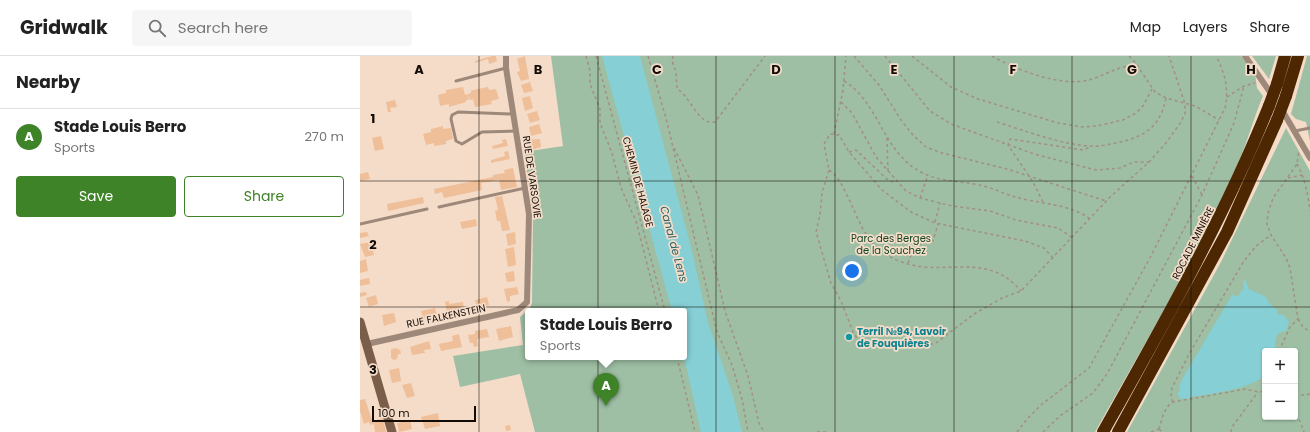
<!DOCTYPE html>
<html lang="en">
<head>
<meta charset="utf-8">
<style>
	:root { --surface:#fff; --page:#f6f6f6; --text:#222; --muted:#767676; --line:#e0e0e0; --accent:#3e8327 }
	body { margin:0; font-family:Poppins,sans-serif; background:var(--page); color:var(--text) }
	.controls { position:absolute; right:12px; bottom:12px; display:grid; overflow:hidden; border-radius:4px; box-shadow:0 1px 3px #0004 }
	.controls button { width:36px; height:36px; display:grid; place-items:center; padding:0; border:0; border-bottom:1px solid var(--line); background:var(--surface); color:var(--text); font:20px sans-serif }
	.scale { position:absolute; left:12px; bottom:10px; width:104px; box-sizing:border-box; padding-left:4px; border:2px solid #130b05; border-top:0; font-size:11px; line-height:14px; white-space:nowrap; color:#130b05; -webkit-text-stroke:3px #f4dcc9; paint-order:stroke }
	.you { position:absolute; left:492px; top:215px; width:14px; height:14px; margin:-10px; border:3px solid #fff; border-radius:50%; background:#1a73e8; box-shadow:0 0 0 6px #1a73e833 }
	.badge { display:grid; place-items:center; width:26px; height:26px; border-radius:50%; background:var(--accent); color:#fff; font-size:13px; font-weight:700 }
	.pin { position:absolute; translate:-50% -33px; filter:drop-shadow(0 1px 2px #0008) }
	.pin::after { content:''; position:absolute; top:21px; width:14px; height:12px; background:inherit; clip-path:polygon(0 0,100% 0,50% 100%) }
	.popup { position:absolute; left:165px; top:252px; width:162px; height:52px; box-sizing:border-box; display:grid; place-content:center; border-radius:4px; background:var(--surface); filter:drop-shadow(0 1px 3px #0005); font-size:13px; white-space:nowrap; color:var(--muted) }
	.popup b { font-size:15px; color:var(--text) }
	.popup::after { content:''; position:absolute; left:50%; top:100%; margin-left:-8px; border:8px solid transparent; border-top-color:var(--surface) }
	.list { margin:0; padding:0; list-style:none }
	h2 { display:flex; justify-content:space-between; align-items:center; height:52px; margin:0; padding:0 16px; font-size:17px }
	h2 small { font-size:13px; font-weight:400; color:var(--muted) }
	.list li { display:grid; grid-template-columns:26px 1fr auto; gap:12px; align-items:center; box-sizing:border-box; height:56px; padding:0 16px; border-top:1px solid var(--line) }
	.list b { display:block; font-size:15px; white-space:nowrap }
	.list p { margin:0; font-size:13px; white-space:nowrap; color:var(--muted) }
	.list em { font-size:13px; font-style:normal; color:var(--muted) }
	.actions { display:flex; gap:8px; padding:12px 16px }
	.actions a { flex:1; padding:9px 0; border:1px solid var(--accent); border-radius:4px; text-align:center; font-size:14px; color:var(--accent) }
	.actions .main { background:var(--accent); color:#fff }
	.icon { flex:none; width:22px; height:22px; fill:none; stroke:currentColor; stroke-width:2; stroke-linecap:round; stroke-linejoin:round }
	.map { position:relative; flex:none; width:950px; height:376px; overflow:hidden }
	header { display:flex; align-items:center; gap:24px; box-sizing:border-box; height:56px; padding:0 20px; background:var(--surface); border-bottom:1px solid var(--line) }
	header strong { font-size:19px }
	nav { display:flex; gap:22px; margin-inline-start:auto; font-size:14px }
	.search { width:280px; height:36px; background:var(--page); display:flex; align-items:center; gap:10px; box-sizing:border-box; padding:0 14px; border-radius:4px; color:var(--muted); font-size:15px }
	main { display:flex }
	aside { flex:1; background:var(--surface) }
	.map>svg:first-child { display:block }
</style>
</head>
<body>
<header>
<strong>Gridwalk</strong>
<div class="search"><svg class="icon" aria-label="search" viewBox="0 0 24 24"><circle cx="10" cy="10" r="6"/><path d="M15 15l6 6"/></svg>Search here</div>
<nav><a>Map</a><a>Layers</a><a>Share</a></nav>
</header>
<main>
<aside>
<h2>Nearby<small></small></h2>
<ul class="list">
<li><span class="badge">A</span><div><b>Stade Louis Berro</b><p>Sports</p></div><em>270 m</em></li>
</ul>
<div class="actions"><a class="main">Save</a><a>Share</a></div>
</aside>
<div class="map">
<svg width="950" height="376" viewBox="0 0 950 376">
	<rect width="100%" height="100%" fill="#f4dcc9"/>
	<path fill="#9ebfa4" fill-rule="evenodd" d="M 191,0 L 881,0 L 895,18 L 897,32 L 903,40 C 894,61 888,84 879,105 C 838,199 785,287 735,376 L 175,376 L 160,318 L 100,331 L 93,300 L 163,289 L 160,261 L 170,252 L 172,247 L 173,158 L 164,96 L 203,90 ZM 168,255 L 324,255 L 324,301 L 168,301 Z
		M 892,0 L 916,0 L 909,23 Z
		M 947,0 L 950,0 L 950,85 L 946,66 L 936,63 L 931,58 Z
		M 926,72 L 950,115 L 950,376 L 767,376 L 861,206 ZM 905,295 L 935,295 L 935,361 L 905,361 Z"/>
	<path fill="#85cfd5" d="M 242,0 L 280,0 L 331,191 L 348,266 L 373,340 L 382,376 L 341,376 L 324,301 L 324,255 L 312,255 Z
		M 885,224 L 889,233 L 906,241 L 909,247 L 917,254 L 917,258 L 924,259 L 929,266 L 926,275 C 913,276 916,287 915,295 L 905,295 C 905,301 907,311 905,317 C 900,332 845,339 830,341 L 830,343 L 821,343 L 817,337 L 820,335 L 819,331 L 824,320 L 872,239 L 878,240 L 882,234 L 884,233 L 883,226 Z"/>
	<path fill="#eebf99" d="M 132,0 L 136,0 L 137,5 L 129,8 L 128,3 L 115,7 L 115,5 Z
		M 165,0 L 169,23 L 161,25 L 157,16 L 160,15 L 157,3 Z
		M 170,26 L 173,35 L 164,37 L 161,29 Z
		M 103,31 L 105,39 L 108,38 L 109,44 L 106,44 L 106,46 L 89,51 L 89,48 L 80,50 L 78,39 L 86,37 L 86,34 Z
		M 128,31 L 129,34 L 136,33 L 139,43 L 131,45 L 132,48 L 115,51 L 113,43 L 110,44 L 108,38 L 111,37 L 111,35 L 113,34 Z
		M 170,40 L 173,52 L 165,55 L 162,42 Z
		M 35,44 L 37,51 L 30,52 L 31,56 L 28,56 L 26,46 Z
		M 177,55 L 180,64 L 170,67 L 167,58 Z
		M 179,68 L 182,77 L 171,80 L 169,71 Z
		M 83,70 L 83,73 L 91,72 L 93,83 L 86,85 L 86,88 L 74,90 L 74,87 L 66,89 L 63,78 L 71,76 L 71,73 Z
		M 21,80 L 24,93 L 15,95 L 12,82 Z
		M 146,83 L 148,90 L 133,93 L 132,90 L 143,87 L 142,84 Z
		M 177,83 L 180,83 L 181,91 L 169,95 L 169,84 Z
		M 148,95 L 150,103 L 131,107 L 131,104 L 145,100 L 144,96 Z
		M 153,112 L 157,131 L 141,134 L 139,124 L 121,127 L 122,134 L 84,142 L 82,136 L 75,138 L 74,133 L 133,121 L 133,119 L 145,117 L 144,114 Z
		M 8,116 L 10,123 L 0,125 L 0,118 Z
		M 142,140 L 150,174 L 142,175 L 140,165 L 137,165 L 135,155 L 138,154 L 135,141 Z
		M 63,141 L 64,147 L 28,155 L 27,148 Z
		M 116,163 L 117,170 L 102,173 L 100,166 Z
		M 7,176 L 9,180 L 0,182 L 0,177 Z
		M 155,176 L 156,188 L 148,190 L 146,178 Z
		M 11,186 L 14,199 L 5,201 L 0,188 Z
		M 154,191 L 156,209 L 148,211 L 145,193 Z
		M 6,203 L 8,215 L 0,217 L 0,205 Z
		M 154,215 L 155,225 L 147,226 L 145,217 Z
		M 9,222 L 10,228 L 0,230 L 0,224 Z
		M 157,231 L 159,238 L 150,240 L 150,245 L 147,246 L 144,233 Z
		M 6,236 L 7,239 L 0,241 L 0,237 Z
		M 16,239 L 18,248 L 9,251 L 6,242 Z
		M 127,241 L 129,249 L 117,252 L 115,244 Z
		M 89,245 L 89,248 L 103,246 L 104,253 L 94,257 L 94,256 L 87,257 L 85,246 Z
		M 75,252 L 77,260 L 63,263 L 61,255 Z
		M 34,257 L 36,266 L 24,270 L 22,259 Z
		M 151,270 L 153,281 L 139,285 L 136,273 Z
		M 127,273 L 129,281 L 117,283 L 118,290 L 114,291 L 113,287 L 110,287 L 108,279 L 115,278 L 115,275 Z
		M 99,278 L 102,291 L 81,295 L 79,288 L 93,285 L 92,280 Z
		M 69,285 L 71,293 L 64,294 L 65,297 L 52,299 L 50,291 Z
		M 37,292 L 38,294 L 40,293 L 41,298 L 38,298 L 37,303 L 34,304 L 31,302 L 31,293 Z
		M 39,312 L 41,325 L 32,327 L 29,314 Z
		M 51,327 L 55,340 L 47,342 L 42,329 Z
		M 5,343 L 11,361 L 14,365 L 23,362 L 26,376 L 15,376 L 14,368 L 10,369 L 9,366 L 4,368 L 0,355 L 0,344 Z
		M 78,357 L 80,370 L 65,373 L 61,361 Z
		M 50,364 L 52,373 L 39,376 L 37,367 Z
		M 150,369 L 151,374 L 146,375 L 145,370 Z"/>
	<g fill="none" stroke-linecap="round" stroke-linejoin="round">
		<path stroke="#a28f81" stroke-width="1.5" stroke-dasharray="3 3" stroke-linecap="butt" d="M 226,0 L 230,15 L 230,28 L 240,53 L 240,67 L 252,97 L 261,132 L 276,165 L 299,255
			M 236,0 L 305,255
			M 288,0 L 306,62 L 357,276 L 372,309 L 382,343 L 388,376
			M 313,0 L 312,5 L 316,16 L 317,33 C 330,39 338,70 355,66 L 405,0
			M 494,0 L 519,29 L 541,64 L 553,79 L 566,91 L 582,97 L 647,113 L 746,145
			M 525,0 L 570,55 L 591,68 L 674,98 L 736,114 L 760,112 L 774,106 L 789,106
			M 552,0 L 591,31 L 618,43 L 698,67 L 723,71 L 737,70 L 763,64 L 776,57 L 783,50 L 792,33
			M 632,0 C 656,14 701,31 729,24 C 740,21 750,15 760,12 C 766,10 773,10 779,10
			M 769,0 L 775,6 L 795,36 L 806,42 L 835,50 L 859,64
			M 484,25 C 518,45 523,95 559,115 C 579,127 601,124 623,130 C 633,132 642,137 652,140 C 676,148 709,147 730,163
			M 867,41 L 884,30 L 895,27
			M 481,46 L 492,57 L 516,101 L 546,135 L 560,142 L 592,150 L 630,155 L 656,164 L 698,172 L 713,182
			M 637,66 C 663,74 705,90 732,90 C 740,91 748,88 756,87 C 784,81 800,72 806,42
			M 474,78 L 483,34 L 486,0
			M 527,82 L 528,116
			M 314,92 L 338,139 L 365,255 L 388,320 L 399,367 L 404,376
			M 489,96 L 496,94 L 529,125 L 535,126
			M 937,108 C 945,122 948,139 950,155
			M 469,114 C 476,118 481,127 485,135 C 500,164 504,191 539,205 C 584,223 625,193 661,235
			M 832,120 L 842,139
			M 928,122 L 942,119
			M 560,142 L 568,119
			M 683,146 L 673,126 L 648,89 L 650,83 L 723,94 L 732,90
			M 575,166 L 580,147
			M 693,202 L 684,192 L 665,185 L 575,167 L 551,156 L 522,134 L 489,96 L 479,79 L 470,78 L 464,88 L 469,114 L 462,137 L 460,159 L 456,176 L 471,227 L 481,245 L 493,276 L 497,282 L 507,286 L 528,291 L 559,291 L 576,287 L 614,258 L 642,242 L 661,235 L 751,140 L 789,106 L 806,87 L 821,66 L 825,58 L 825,48 L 809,0
			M 548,207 L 555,189 L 573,185 L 578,168
			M 938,263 L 943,271 L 950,276
			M 919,295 L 930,271 L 938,263 L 930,212 L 926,202 L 911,179 L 907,168 L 908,157 L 913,142 L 937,108 L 939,94
			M 317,301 L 335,376
			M 935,340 L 950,338
			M 813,346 L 811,340 L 812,332 L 829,298 L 884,205 L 896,190 L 911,179
			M 935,359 L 940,365 L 944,376
			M 799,373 C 802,363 804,351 813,346 L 886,333 L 898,336 L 905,335
			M 799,373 L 802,376
			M 457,376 L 468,376
			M 657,376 L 667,363 L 681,349 L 729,312 L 791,200 L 865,52 C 869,33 865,17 856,0
			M 683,376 L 700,360 L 733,337 L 747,318 L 842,139 L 874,67 L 884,30
			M 791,376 L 799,373
			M 871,376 L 872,371 L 898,336"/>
		<path stroke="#9d887a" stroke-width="3" d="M 96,25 L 146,12
			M 153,58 L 98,56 L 92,59 L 91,63 L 96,85 L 102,88 L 122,76 L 156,75
			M 935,75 L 950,72
			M 79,151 L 165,132
			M 0,168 L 67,153"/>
		<path stroke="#9d887a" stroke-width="6" d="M 885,0 L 912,39
			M 922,54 L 950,102
			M 7,288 L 158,254 L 167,246 L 169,158 L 146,12 L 146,0"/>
		<path stroke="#7b5e49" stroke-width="9" d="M 0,266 L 32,376"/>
		<path stroke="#4d2702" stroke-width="12" d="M 917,28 L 925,0
			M 926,40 L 938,0
			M 743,376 C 803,269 863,164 909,50
			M 758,376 L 867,176 L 917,64"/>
		<path stroke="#4d2702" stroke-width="12" d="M 909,50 L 917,28
			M 917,64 L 926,40"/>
	</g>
	<path fill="none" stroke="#130b05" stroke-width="1" stroke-opacity="0.55" d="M 119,0 L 119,376M 238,0 L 238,376M 356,0 L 356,376M 475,0 L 475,376M 594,0 L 594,376M 712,0 L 712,376M 831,0 L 831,376M 0,125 L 950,125M 0,251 L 950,251"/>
	<circle fill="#0f9aa8" stroke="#f4dcc9" stroke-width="1.5" cx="489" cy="281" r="4"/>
	<g text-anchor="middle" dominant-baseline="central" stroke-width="3.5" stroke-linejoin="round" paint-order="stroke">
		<g font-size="10" fill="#130b05" stroke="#f4dcc9">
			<text transform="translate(172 121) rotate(82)">RUE DE VARSOVIE</text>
			<text transform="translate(278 126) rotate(75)">CHEMIN DE HALAGE</text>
			<text transform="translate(833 187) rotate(-63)">ROCADE MINIÈRE</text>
			<text transform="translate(86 260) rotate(-12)">RUE FALKENSTEIN</text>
		</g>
		<g font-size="10" fill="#124723" stroke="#f4dcc9">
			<text x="531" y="182">Parc des Berges<tspan x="531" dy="12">de la Souchez</tspan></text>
		</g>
		<g font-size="10" font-weight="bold" fill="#0d838f" stroke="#f4dcc9" text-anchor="start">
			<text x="497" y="275">Terril №94, Lavoir<tspan x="497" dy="12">de Fouquières</tspan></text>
		</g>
		<g font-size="11" font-style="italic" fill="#256267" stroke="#f4dcc9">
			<text transform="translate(314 188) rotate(75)">Canal de Lens</text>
		</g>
	</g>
	<g font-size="13" text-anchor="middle" font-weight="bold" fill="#130b05" stroke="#f4dcc9" stroke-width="3.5" stroke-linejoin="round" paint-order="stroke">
		<text x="59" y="18">A</text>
		<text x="178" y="18">B</text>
		<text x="297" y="18">C</text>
		<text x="416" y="18">D</text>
		<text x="534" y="18">E</text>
		<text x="653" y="18">F</text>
		<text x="772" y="18">G</text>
		<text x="891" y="18">H</text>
		<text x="13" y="67">1</text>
		<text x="13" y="193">2</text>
		<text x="13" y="318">3</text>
	</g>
</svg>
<div class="controls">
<button>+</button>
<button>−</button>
</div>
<div class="scale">100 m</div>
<div class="you"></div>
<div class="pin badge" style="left:246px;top:350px">A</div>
<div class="popup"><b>Stade Louis Berro</b>Sports</div>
</div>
</main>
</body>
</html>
